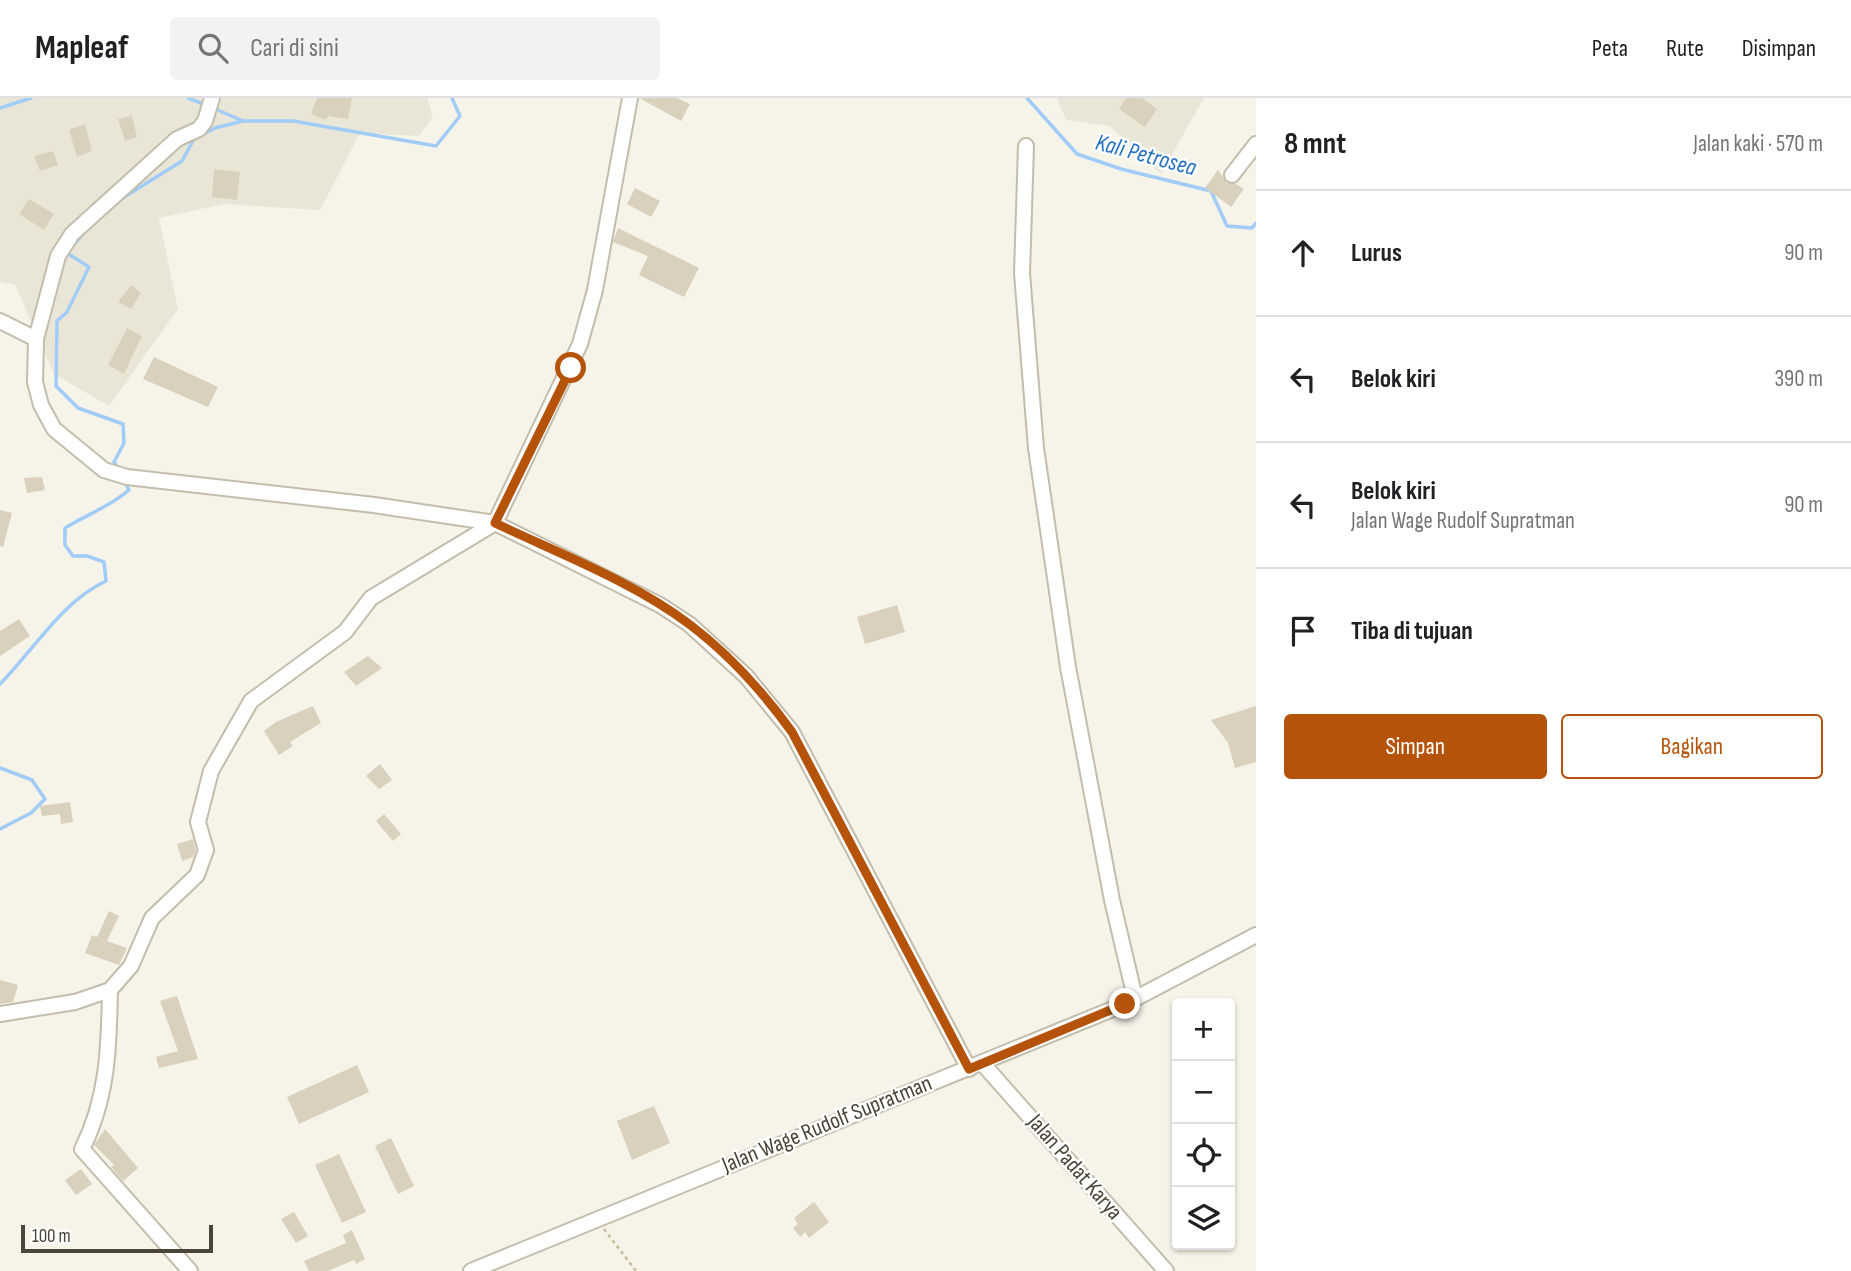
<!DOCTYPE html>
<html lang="id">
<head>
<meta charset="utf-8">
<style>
	:root { --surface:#fff; --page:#f2f2f2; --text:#202124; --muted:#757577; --line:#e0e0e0; --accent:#b45309 }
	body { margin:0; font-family:"Sofia Sans Condensed",sans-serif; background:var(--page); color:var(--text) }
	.controls { position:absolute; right:21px; bottom:21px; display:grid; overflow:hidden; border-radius:7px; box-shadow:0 2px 5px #0004 }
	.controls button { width:63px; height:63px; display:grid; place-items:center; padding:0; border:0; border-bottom:2px solid var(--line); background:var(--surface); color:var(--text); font:35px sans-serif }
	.scale { position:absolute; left:21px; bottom:18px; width:192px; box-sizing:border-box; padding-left:7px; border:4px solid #4b4537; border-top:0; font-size:19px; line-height:24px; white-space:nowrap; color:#4b4537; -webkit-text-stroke:5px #fff; paint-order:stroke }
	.stop { position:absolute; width:21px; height:21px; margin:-16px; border:5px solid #b45309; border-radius:50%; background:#fff }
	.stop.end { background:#b45309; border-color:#fff; box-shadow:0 2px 7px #0008 }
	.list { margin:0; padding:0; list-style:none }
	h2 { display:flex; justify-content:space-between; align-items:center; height:91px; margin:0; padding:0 28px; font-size:30px }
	h2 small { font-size:23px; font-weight:400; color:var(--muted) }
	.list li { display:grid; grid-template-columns:46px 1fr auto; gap:21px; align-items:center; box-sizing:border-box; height:126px; padding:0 28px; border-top:2px solid var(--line) }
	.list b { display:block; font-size:26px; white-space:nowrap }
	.list p { margin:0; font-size:23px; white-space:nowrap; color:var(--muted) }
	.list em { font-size:23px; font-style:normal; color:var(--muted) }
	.actions { display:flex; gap:14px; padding:21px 28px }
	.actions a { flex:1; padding:16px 0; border:2px solid var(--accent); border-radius:7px; text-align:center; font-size:24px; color:var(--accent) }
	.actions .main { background:var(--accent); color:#fff }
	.icon { flex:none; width:38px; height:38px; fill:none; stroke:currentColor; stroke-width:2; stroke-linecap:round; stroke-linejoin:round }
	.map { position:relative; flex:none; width:1256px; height:1173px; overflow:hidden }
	header { display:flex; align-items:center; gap:42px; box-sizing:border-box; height:98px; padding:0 35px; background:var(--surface); border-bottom:2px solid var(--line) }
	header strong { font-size:33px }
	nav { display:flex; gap:38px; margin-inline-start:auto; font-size:24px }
	.search { width:490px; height:63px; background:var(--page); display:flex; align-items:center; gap:18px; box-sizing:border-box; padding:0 24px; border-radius:7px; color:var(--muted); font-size:26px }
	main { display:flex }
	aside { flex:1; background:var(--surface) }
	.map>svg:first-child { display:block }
</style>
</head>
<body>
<header>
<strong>Mapleaf</strong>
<div class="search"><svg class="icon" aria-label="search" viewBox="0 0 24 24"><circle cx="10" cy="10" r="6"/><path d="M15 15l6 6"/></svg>Cari di sini</div>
<nav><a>Peta</a><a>Rute</a><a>Disimpan</a></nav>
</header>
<main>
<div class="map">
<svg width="1256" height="1173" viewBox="0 0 1256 1173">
	<rect width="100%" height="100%" fill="#f6f3e9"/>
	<path fill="#eae6d7" d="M 0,0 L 427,0 L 433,18 L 419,38 L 360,35 L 320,112 L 224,106 L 159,120 L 178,211 L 109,308 L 54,276 L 15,187 L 0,184 Z
		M 1057,0 L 1204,0 L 1161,76 L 1110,28 L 1066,22 Z"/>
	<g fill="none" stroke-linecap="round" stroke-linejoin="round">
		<path stroke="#a1ccf7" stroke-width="3.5" d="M 188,0 L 206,7
			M 1027,0 L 1077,56 L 1121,71 L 1211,93 L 1227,128 L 1252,130 L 1256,125
			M 0,10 L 31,0
			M 213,10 L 243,23 L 293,23 L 436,48 L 460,18 L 452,0
			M 121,101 L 182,63 L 194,41 L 215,30 L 243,23
			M 87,131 L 67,155 L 89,169 L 67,214 L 57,223 L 56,288 L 78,310 L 123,326 L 124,345 L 114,364 L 119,372
			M 0,586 C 34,552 61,504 106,483 L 104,464 L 87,458 L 73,458 L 65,447 L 65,430 C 86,417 111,408 129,392 L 124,382
			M 0,670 L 32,682 L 45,701 L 31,715 L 0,731"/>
	</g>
	<path fill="#d9d1be" d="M 317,0 L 352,0 L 348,21 L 328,18 L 326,22 L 311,16 Z
		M 639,0 L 677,0 L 690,6 L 681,23 Z
		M 1126,0 L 1142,0 L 1157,11 L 1145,29 L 1119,11 Z
		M 132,18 L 137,39 L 125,43 L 118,21 Z
		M 85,26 L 92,53 L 77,59 L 69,32 Z
		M 53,53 L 58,67 L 40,73 L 34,58 Z
		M 214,71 L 240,74 L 237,102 L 212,99 Z
		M 1218,72 L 1227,85 L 1236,86 L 1244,91 L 1231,109 L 1205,90 Z
		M 635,90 L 660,103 L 651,119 L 627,106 Z
		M 29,101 L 54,116 L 44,132 L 19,116 Z
		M 618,130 L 699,170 L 684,199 L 639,177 L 648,158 L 613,144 Z
		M 131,187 L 141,195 L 131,211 L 118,204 Z
		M 127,230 L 142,238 L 124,276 L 108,267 Z
		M 154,259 L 218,289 L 208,309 L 143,281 Z
		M 42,379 L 45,392 L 27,395 L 24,380 Z
		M 0,412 L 12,415 L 3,449 L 0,448 Z
		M 897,507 L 905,534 L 865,546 L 857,519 Z
		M 19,521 L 30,538 L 0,558 L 0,533 Z
		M 368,558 L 382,570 L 356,588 L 344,574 Z
		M 313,608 L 321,625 L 290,644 L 293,648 L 279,657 L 264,633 L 276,624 Z
		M 1256,608 L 1256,664 L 1235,670 L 1228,645 L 1211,622 Z
		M 380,666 L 392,682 L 379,691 L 366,678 Z
		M 70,704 L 73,724 L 61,726 L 60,716 L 42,718 L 40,708 Z
		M 384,716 L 401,736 L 393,743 L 376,723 Z
		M 193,741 L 196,752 L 193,759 L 182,763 L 177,746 Z
		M 109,813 L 119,818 L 107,843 L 127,850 L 119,867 L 85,855 L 92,837 L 97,839 Z
		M 0,882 L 18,887 L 13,904 L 0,906 Z
		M 177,898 L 198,961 L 159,970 L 156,959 L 178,953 L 160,903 Z
		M 357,967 L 369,994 L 299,1026 L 287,999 Z
		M 654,1008 L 670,1045 L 632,1062 L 617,1023 Z
		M 105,1031 L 138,1070 L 123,1083 L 111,1069 L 114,1067 L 94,1047 Z
		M 391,1040 L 414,1088 L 398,1096 L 375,1048 Z
		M 339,1056 L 366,1114 L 342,1125 L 315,1067 Z
		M 81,1071 L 92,1086 L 76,1097 L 65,1082 Z
		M 814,1104 L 829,1124 L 809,1140 L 805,1134 L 800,1139 L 793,1130 L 798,1126 L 794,1120 Z
		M 294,1114 L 308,1138 L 296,1145 L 281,1121 Z
		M 352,1132 L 365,1161 L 356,1166 L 354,1162 L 328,1173 L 309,1173 L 304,1163 L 346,1145 L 343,1137 Z"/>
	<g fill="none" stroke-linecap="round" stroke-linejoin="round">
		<g stroke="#c3bdab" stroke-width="18">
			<path id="minor" d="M 212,0 L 205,23 L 199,31 L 177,41 L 72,136 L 58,158 L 36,241 L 35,284 L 41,307 L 54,331 L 104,372 L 127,379 L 374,407 L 495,425 L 660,507 L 689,526 L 746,578 L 792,634 L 969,971
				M 1026,48 L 1022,175 L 1036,350 L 1068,569 L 1112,802 L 1135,900
				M 1232,77 L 1256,46
				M 0,223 L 36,241
				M 110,892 C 109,948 108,1000 82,1051 L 190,1173
				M 0,916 L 75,904 L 110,892 L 131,868 L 152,820 L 197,777 L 206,752 L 198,724 L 211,673 L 251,603 L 345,534 L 371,500 L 495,425 L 580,246 L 595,192 L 630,0
				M 983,966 L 1166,1173
				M 471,1173 L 1125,906 L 1256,837"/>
		</g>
		<path stroke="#c6bb9b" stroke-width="2.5" stroke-dasharray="3.5 3.5" stroke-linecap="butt" d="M 604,1131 L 636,1173"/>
		<use href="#minor" stroke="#fff" stroke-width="14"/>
	</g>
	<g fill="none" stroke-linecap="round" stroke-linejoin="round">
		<path stroke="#b45309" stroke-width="9" d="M 571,270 L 495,425 C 558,455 634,484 689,526 C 729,556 763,594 792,634 L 969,971 L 1125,906"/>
	</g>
	<g text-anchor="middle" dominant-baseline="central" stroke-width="5" stroke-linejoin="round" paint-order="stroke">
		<g font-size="23" fill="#4b4537" stroke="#fff">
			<text transform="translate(827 1026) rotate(-22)">Jalan Wage Rudolf Supratman</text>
			<text transform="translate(1075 1069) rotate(49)">Jalan Padat Karya</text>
		</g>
		<g font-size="24" font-style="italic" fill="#2471c2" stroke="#fff">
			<text transform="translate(1146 57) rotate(15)">Kali Petrosea</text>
		</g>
	</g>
</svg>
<div class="controls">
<button>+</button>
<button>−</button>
<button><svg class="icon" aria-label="locate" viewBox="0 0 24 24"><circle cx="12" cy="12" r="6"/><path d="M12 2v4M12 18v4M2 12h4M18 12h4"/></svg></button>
<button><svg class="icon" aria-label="layers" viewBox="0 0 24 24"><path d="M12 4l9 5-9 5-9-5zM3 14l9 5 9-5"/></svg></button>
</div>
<div class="scale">100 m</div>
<div class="stop" style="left:571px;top:270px"></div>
<div class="stop end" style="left:1125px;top:906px"></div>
</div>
<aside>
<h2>8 mnt<small>Jalan kaki · 570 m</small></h2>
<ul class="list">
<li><svg class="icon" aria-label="ahead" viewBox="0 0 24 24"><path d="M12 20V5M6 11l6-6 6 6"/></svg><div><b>Lurus</b></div><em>90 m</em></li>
<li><svg class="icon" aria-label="left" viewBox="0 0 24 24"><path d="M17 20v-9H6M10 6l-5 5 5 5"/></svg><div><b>Belok kiri</b></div><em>390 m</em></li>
<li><svg class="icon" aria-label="left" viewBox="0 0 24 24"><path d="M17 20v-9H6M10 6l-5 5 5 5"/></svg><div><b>Belok kiri</b><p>Jalan Wage Rudolf Supratman</p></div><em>90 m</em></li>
<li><svg class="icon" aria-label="arrive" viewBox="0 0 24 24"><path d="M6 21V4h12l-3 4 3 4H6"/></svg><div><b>Tiba di tujuan</b></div></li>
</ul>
<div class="actions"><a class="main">Simpan</a><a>Bagikan</a></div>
</aside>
</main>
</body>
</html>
